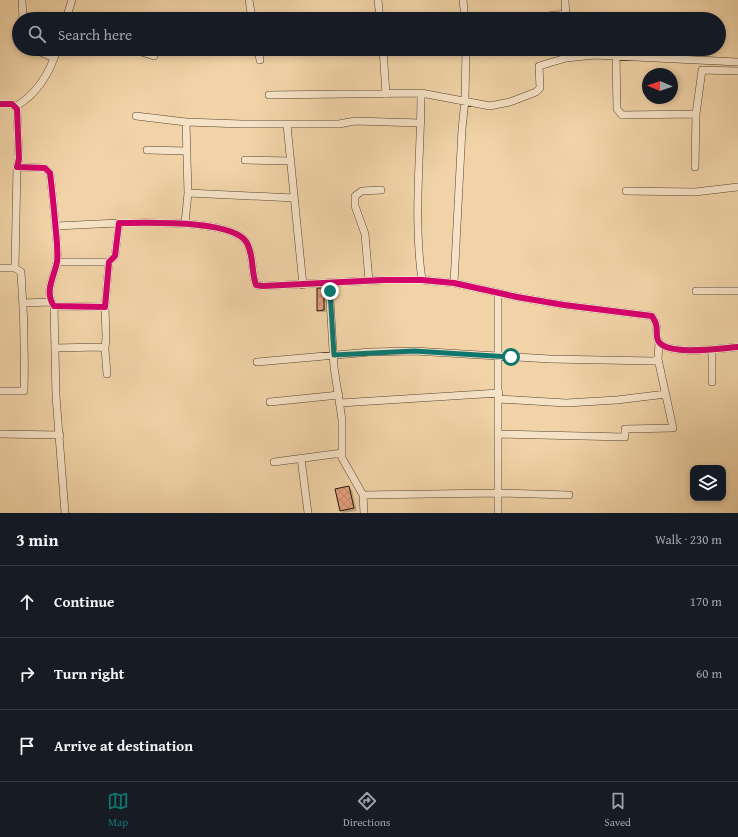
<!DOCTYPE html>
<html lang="en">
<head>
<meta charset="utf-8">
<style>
	:root { --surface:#171b24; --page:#20242c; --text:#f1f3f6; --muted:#9ea1a6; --line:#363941; --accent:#0f766e }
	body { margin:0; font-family:"Gentium Book Plus",serif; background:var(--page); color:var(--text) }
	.controls { position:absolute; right:12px; bottom:12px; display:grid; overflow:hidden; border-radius:8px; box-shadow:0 2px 6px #0003 }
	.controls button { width:36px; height:36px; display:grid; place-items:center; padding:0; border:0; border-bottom:1px solid var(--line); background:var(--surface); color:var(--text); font:20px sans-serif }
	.compass { position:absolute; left:642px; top:68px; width:36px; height:36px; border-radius:50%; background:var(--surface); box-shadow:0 2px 6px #0003; rotate:272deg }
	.stop { position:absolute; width:12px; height:12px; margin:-9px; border:3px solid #0f766e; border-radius:50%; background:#fff }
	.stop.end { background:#0f766e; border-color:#fff; box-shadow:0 1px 4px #0008 }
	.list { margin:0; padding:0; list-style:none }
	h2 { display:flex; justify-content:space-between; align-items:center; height:52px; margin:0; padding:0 16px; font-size:17px }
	h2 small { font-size:13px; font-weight:400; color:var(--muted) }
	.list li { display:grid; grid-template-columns:26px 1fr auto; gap:12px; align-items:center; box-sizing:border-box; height:72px; padding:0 16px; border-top:1px solid var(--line) }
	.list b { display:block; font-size:15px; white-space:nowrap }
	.list em { font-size:13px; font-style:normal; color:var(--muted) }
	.icon { flex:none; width:22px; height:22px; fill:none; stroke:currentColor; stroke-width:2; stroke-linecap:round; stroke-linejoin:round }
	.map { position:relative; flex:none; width:738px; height:513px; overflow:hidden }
	.search { position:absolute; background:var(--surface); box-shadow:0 2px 6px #0003; left:12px; right:12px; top:12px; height:44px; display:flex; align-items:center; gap:10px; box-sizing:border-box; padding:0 14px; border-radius:22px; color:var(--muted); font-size:15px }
	.sheet { height:268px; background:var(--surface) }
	nav { display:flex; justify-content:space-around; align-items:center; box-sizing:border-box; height:56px; border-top:1px solid var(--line); background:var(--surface); font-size:11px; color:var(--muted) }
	nav a { display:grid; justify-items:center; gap:2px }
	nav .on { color:var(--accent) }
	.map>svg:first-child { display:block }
</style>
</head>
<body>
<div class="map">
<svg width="738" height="513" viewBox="0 0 738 513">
	<defs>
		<pattern id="building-cross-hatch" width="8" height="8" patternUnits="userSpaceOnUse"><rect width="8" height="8" fill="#e4a07d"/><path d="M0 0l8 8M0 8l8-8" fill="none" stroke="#c3896b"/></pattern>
	</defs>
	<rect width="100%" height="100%" fill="#f1d3a7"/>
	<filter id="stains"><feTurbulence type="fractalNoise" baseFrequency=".005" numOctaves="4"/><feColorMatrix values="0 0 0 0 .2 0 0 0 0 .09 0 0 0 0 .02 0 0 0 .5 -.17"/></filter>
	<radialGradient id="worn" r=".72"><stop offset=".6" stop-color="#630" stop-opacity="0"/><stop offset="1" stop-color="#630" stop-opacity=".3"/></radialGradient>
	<path fill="#0003" d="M 323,289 L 325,291 L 326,312 L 320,312 L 318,310 Z
		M 349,487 L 352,490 L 357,511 L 343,513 L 336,490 Z"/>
	<path fill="url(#building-cross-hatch)" stroke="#211609" d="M 317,288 L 324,288 L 324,310 L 317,311 Z
		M 349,486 L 354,508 L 340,511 L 335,489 Z"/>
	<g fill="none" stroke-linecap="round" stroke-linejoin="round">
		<g stroke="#554530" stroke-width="8">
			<path id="street" d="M 22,0 L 23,19
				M 249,0 L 252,19
				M 378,0 L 380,19
				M 463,0 L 465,19
				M 565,0 L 566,19
				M 66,19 L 72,0
				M 535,19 L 539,17 L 566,14
				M 34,49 L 54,58
				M 132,49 L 154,56
				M 258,49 L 260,60
				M 383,49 L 386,94
				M 566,49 L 566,58
				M 616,56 L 617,109 L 622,115 L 696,114
				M 421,93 C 421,156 413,218 422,280
				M 269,95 L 421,93 L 490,106 L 510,102 L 536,92 L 540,88 L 539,66 L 566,58 L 595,55 L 738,62
				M 0,104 L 12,104 L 17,109 L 19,159 L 17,167 L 45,168 L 50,173 C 53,197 55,220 57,244 C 57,249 58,257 57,262 C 54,277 44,292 54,306 L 105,307 L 109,262 L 115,256 L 119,223 C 145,223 234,219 247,243 C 254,256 251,271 256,285 L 263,286 L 383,280 L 422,280 L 454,283 L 517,297 L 564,305 L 652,316 C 653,318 655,321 656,324 C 658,330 655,337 659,342 C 669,356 722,348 738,347
				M 15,107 C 37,94 50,73 57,49
				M 136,116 L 186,122 L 242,124 L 339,124 L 355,121 L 421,123
				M 287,125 L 303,285
				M 147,150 L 187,151
				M 245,160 L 291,161
				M 695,167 L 696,114 L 702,70 L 738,71
				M 626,191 L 695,192 L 738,187
				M 188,193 L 294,198
				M 185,223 L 188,193 L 186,122
				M 56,226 L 119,223
				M 57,262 L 109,262
				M 0,268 L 15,268 L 21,272 C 24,312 25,351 24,391 L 0,391
				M 15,268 L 17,167
				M 369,281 L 365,234 L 355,206 L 355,196 L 362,191 L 381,190
				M 329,283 L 334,367 L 342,420 L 342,458 L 363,495 L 364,513
				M 454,283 L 462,129 L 465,100 L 466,49
				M 696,291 L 738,291
				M 23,303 L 51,302
				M 54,306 L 56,396 L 65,513
				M 55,348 L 100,347 L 105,349 L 107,374
				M 105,349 L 106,337 L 105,307
				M 257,362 L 370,352 L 414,351 L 550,359 L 654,361 L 658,359 L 659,342
				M 712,382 L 712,349
				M 499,399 L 566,403 L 617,400 L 666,394
				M 270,402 L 339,395
				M 340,403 L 499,393
				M 0,434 L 60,435
				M 499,434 L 625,437 L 625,429 L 673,428 L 658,359
				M 301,458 L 308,513
				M 274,462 L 342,453
				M 363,495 L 499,493 L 569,495
				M 498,513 L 498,293"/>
		</g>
		<use href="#street" stroke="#f6e2c6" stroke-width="7"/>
		<g stroke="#f6e2c6" stroke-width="8">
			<path id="cycleway" d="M 0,104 L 12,104 L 17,109 L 19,159 L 17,167 L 45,168 L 50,173 C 53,197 55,220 57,244 C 57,249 58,257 57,262 C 54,277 44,292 54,306 L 105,307 L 109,262 L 115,256 L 119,223 C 145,223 234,219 247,243 C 254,256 251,271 256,285 L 263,286 L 383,280 L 422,280 L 454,283 L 517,297 L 564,305 L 652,316 C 653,318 655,321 656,324 C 658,330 655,337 659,342 C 669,356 722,348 738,347"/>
		</g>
		<use href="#cycleway" stroke="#d6006c" stroke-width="6"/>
	</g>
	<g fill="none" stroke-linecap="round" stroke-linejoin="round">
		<path stroke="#0f766e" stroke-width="5" d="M 330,291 L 334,355 L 414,351 L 511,357"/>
	</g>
	<rect width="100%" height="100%" filter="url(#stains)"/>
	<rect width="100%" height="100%" fill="url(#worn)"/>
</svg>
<div class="controls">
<button><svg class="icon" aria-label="layers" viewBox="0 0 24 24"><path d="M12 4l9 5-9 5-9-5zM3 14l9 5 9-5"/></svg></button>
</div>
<svg class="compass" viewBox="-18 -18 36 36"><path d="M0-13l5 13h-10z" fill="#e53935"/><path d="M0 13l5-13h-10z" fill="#9ea1a6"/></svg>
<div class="stop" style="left:511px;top:357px"></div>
<div class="stop end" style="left:330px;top:291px"></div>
<div class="search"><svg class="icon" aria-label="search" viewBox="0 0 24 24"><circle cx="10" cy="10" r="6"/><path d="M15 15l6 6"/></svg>Search here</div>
</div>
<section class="sheet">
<h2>3 min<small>Walk · 230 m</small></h2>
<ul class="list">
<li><svg class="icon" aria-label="ahead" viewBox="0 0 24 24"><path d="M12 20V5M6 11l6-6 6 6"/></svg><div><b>Continue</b></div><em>170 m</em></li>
<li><svg class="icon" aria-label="right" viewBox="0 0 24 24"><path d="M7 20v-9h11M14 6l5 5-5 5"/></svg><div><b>Turn right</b></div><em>60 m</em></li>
<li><svg class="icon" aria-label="arrive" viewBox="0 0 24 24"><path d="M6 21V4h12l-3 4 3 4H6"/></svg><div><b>Arrive at destination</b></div></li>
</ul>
</section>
<nav>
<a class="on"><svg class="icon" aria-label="map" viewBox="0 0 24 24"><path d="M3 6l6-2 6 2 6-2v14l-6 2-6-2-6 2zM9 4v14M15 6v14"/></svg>Map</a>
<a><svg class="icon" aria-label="directions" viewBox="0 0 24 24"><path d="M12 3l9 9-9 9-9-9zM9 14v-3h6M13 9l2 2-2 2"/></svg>Directions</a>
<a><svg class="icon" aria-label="saved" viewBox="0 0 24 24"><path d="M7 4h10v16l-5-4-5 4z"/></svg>Saved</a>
</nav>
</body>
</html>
